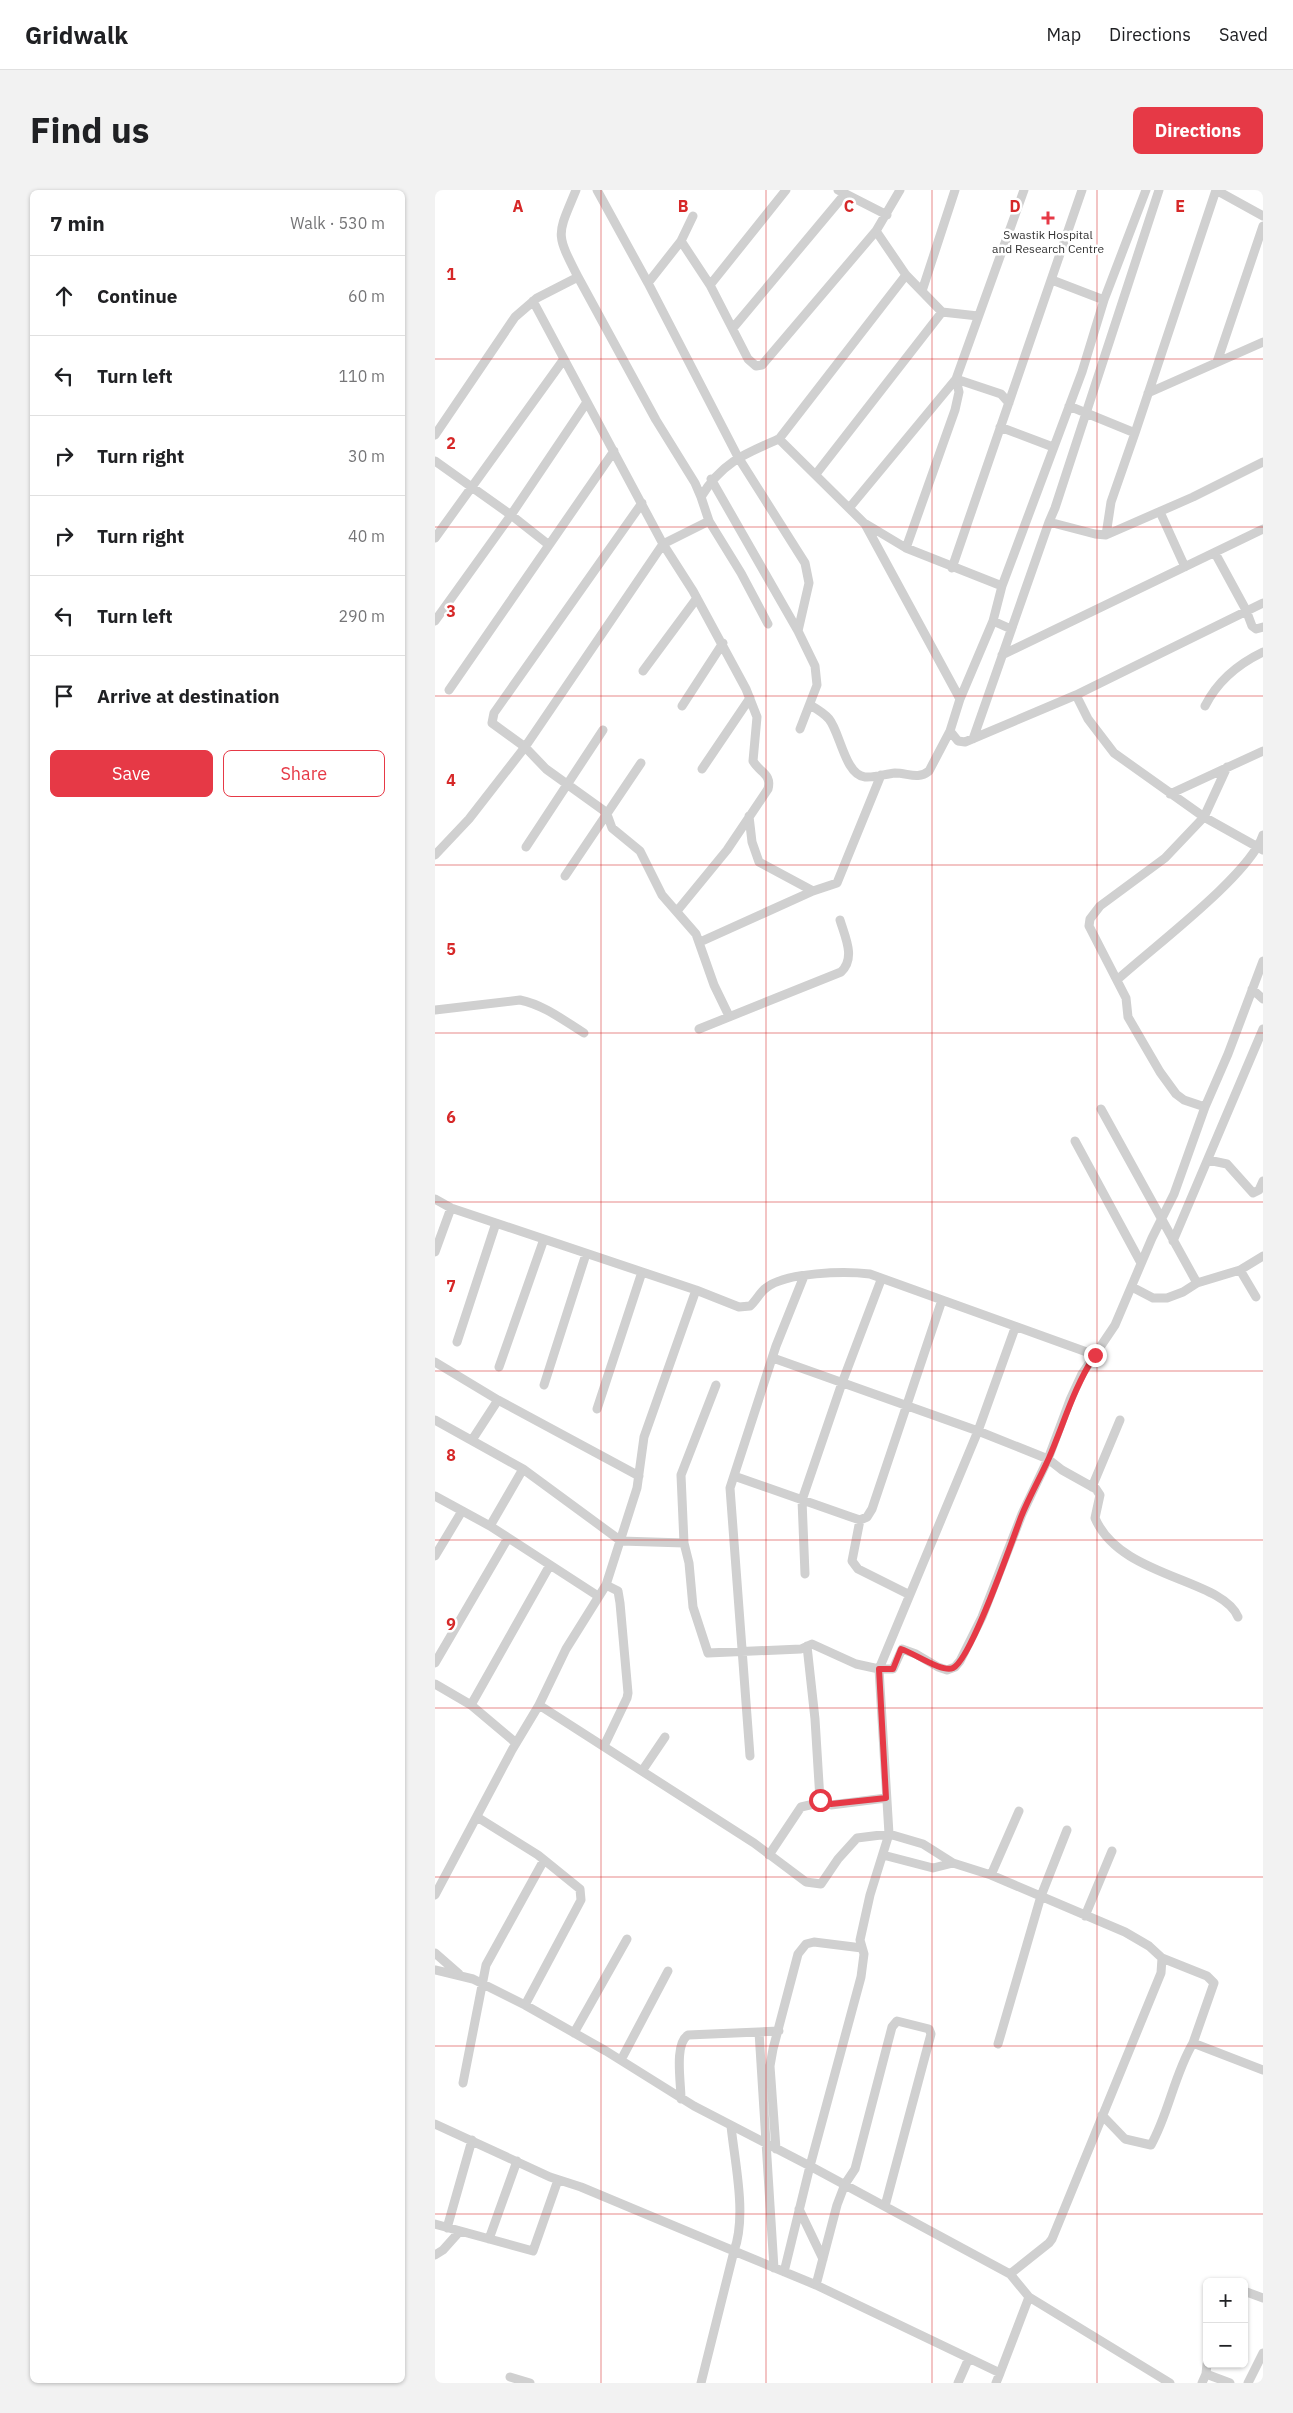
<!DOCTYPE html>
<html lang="en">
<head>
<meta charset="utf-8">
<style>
	:root { --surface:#fff; --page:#f2f2f2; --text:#202124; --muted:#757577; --line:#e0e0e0; --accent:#e63946 }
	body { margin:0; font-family:"IBM Plex Sans",sans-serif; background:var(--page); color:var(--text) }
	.controls { position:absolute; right:15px; bottom:15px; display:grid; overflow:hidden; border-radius:8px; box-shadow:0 1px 4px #0004 }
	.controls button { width:45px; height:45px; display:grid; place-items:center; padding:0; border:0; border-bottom:1px solid var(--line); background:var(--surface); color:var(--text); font:25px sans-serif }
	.stop { position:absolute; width:15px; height:15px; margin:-11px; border:4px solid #e63946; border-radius:50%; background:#fff }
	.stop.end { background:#e63946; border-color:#fff; box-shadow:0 1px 5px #0008 }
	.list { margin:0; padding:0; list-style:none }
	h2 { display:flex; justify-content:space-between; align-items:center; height:65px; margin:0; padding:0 20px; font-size:21px }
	h2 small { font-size:16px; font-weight:400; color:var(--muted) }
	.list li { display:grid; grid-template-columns:32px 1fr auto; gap:15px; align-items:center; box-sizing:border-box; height:80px; padding:0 20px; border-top:1px solid var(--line) }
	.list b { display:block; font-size:19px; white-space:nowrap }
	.list em { font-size:16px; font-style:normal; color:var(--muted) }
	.actions { display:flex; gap:10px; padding:15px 20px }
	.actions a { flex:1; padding:11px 0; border:1px solid var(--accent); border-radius:8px; text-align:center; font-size:18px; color:var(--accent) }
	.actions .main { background:var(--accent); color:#fff }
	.icon { flex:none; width:28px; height:28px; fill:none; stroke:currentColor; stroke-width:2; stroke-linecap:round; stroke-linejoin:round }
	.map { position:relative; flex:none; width:828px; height:2193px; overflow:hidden; border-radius:8px }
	header { display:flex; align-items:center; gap:30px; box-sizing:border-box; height:70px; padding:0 25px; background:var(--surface); border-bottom:1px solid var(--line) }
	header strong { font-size:24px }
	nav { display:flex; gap:28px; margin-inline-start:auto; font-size:18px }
	.intro { display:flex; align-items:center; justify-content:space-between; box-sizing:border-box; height:120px; padding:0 30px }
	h1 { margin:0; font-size:35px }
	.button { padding:12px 22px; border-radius:8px; background:var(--accent); color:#fff; font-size:18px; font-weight:700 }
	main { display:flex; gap:30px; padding:0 30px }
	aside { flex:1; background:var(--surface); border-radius:8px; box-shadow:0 1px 4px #0004 }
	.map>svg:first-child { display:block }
</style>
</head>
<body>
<header>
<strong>Gridwalk</strong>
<nav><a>Map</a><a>Directions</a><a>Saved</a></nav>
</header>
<div class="intro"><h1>Find us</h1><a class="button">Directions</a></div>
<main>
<aside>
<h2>7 min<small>Walk · 530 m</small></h2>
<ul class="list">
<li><svg class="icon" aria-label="ahead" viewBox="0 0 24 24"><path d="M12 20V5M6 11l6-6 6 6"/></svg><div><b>Continue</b></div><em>60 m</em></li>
<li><svg class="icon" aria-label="left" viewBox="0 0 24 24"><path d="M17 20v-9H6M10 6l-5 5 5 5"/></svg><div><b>Turn left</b></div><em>110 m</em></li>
<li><svg class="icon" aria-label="right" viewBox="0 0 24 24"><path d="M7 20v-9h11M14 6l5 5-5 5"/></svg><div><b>Turn right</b></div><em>30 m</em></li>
<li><svg class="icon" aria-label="right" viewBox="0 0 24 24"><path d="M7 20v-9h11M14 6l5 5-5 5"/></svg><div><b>Turn right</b></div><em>40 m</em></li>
<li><svg class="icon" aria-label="left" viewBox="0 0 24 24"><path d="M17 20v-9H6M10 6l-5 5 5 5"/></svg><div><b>Turn left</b></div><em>290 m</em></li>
<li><svg class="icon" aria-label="arrive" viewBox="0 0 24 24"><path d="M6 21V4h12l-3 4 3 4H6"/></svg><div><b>Arrive at destination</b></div></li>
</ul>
<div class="actions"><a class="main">Save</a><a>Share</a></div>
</aside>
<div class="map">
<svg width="828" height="2193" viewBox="0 0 828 2193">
	<rect width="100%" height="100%" fill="#fff"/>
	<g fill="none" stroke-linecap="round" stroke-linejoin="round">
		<path stroke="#d0d0d0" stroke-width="9" d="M 162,0 L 213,93 L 303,267 L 370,373 L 374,393 L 363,441
			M 403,0 L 452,25
			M 711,0 L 669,110 L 647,182 L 567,396 L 558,431 L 525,509 L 515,541 L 523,551 L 530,552 L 641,505 L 653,529 L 679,563 L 769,627 L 828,660
			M 781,0 L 828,26
			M 441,41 L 471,85 L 507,122 L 543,126
			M 246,51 L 275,95 L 313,169 L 321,176 L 327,175 L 441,41 L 465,0
			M 143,87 L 221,230 L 260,293 L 266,307
			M 617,90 L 669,110
			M 213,93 L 246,51 L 258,26
			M 275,95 L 351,0
			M 487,101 L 520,0
			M 98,111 L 228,354 L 258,401 L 311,499 L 322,527 L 318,571 C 325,583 337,584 333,599 L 292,660 L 242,721
			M 298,138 L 410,4
			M 782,172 L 828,36
			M 713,203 L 828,152
			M 634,216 L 700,243 L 676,312 L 671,345
			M 565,237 L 618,257
			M 700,243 L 781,0
			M 0,245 L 80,127 L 102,108 L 143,87 C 120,42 122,46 141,0
			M 344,249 L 471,85
			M 0,271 L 76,325 L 114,355
			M 381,284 L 507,122
			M 276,289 L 363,441 L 380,476 L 382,495 L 365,539
			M 207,313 L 59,523 L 57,533 L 90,557 L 111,579 L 168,620 L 173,627 L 177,638 L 205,661 L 227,705 L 261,744 L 279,795 L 294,826
			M 415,317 L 521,189 L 589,0
			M 725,322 L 750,377
			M 274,331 L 306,383 L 333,434
			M 614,332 L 660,344 L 671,345 L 758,307 L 828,272
			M 431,334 L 471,358 L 567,396
			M 0,348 L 129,169
			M 471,358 L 520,220 L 524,202 L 521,189 L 566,204 L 574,213
			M 780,363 L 811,420 L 817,436 L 821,439 L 828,437
			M 517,378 L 647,0
			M 0,431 L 76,325 L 152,212
			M 558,431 L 576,439
			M 567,465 L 828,339
			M 208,481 L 262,408
			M 14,500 L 179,261
			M 641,505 L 828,413
			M 375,515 C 382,519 389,523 394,529 C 405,542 410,585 430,587 C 440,588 450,584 460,583 C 473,583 483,590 494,581 L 515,541
			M 247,516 L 288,453
			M 770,516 C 783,490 803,474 828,462
			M 538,549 L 614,332 L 620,318 L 724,0
			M 267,579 L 315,508
			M 735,604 L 828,561
			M 314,626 L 317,652 L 324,672 L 378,701 L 402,693 L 446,585
			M 91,657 L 168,540
			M 0,665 L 34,629 L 90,557 L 228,354 L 274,331 L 266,307 C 286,273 309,264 344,249 L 430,334 L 525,509
			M 130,686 L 206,573
			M 265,752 L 378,701
			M 682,790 C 717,758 815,685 828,645
			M 817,799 L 828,809
			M 0,820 L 85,810 C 109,815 128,830 149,843
			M 264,839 L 406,782 C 421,768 410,747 405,730
			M 770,917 L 749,910 L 741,904 L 725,882 L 693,827 L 691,808 L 654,736 L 655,729 L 665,716 L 730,668 L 769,627 L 792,577
			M 666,919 L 762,1093
			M 640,951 L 706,1073
			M 773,970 L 792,974 L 818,1003 L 824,1000 L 828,991
			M 0,1009 L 16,1018 L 261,1100 L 304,1117 L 315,1116 C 321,1111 325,1102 331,1098 C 351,1082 410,1081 435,1084 L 660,1165
			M 738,1051 L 828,839
			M 0,1062 L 16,1018
			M 805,1080 L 828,1066
			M 697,1097 L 718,1108 L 732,1108 L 748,1102 L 762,1093 L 805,1080 L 821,1107
			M 22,1152 L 61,1033
			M 338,1168 L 543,1241 L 580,1138
			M 0,1172 L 63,1210 L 204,1286
			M 64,1177 L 109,1049
			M 109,1195 L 151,1064
			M 162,1219 L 207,1082
			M 0,1230 L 88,1279 L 186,1351 L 249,1353 L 254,1373 L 258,1417 L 273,1463 L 366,1459 L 377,1454 L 421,1474 L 444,1479 L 543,1241 L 613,1269 L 627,1280 L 661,1299 L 665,1305 L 660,1328 C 685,1388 787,1388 803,1427
			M 37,1250 L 63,1210
			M 299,1286 L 416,1327 L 425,1330 L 432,1327 L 437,1319 L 507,1110
			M 657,1297 L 685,1230
			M 0,1306 L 55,1336 L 163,1406
			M 425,1330 L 417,1371 L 423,1379 L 473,1404
			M 55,1336 L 88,1279
			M 249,1353 L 246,1285 L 281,1195
			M 0,1366 L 27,1321
			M 370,1384 L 367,1310 L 407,1193 L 446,1090
			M 372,1456 L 380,1529 L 385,1610 L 396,1615 L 451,1608
			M 0,1473 L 73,1348
			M 0,1494 L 36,1515 L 81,1553
			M 36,1515 L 115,1375
			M 104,1515 L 131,1459 L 171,1395 L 202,1298 L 209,1247 L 261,1100
			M 169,1556 L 192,1508 L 193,1503 L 185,1413 L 183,1401 L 171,1395
			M 315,1566 L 295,1298 L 341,1156 L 369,1086
			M 207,1581 L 230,1547
			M 42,1627 L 103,1665 L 145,1699 L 146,1710 L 90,1815
			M 334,1665 L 366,1617 L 388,1612
			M 448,1665 L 498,1678 L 518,1673
			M 556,1685 L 584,1621
			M 0,1705 L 77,1560 L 104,1515 L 319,1653 L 371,1692 L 386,1694 L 403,1669 L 422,1648 L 454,1644 L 488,1654 L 518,1673 L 556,1685 L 690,1742 L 714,1756 L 727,1768 L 726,1783 L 617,2049 L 614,2053 L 575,2084
			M 650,1726 L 677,1661
			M 0,1763 L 24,1784
			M 727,1768 L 772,1786 L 779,1793 L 758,1853
			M 0,1780 L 38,1789 L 90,1815 L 171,1861 L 259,1916 L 375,1976 L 349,2082
			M 324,1842 L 339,2078
			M 139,1843 L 192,1749
			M 563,1854 L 606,1706 L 632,1640
			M 186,1870 L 233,1781
			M 28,1893 L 51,1775 L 109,1670
			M 246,1909 C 246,1892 239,1854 253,1845 L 344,1841
			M 667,1925 L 690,1949 L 716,1955 C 734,1923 739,1885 758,1853 L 828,1880
			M 0,1934 L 115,1987 L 146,1997 L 299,2061 C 312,2026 300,1974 296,1936
			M 341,1959 L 335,1876 L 338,1859 L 363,1764 L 371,1754 L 379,1752 L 427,1758
			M 450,2016 L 496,1844 L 494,1839 L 462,1831 L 457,1837 L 420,1979 L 410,1994 L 402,2015 L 381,2095 L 565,2183 L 561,2193
			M 364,2019 L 388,2069
			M 0,2034 L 98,2061 L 123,1990
			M 12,2038 L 37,1950
			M 54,2049 L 82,1971
			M 0,2065 L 8,2060 L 25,2041
			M 809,2101 L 828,2108
			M 565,2183 L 594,2107
			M 771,2184 L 795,2193
			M 75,2187 L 95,2193
			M 266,2193 L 299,2061 L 381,2095
			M 523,2193 L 534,2168
			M 735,2193 L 594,2107 L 575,2084 L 375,1976 L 426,1787 L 429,1764 L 425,1750 L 435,1705 L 454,1644 L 444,1479 L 458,1479 L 467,1459 L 481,1464 L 503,1477 L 512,1480 L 520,1477 L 525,1471 L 547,1427 L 587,1324 L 613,1269 L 635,1210 L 647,1184 L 680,1135 L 717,1048 L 739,1004 L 770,917 L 793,864 L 828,771
			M 767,2193 L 771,2184 L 772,2174
			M 813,2193 L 828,2163"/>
	</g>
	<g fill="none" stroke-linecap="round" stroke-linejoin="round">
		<path stroke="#e63946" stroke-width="6" d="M 385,1610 L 396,1614 L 451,1608 L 444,1479 L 458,1479 L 466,1459 C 479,1463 507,1483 518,1478 C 536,1470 577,1351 586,1327 C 594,1307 605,1288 614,1268 C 629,1233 639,1197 660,1165"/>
	</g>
	<path fill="none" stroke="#d62828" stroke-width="1" stroke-opacity="0.55" d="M 166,0 L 166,2193M 331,0 L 331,2193M 497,0 L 497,2193M 662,0 L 662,2193M 0,169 L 828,169M 0,337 L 828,337M 0,506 L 828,506M 0,675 L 828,675M 0,843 L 828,843M 0,1012 L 828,1012M 0,1181 L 828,1181M 0,1350 L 828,1350M 0,1518 L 828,1518M 0,1687 L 828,1687M 0,1856 L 828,1856M 0,2024 L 828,2024"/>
	<path fill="#e63946" stroke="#fff" stroke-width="2" d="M610.5 20.5h5v5h5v5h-5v5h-5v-5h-5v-5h5z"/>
	<g text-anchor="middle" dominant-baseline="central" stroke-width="5" stroke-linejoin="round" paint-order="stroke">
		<g font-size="12" fill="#333" stroke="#fff">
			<text x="613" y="44">Swastik Hospital<tspan x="613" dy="14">and Research Centre</tspan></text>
		</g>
	</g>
	<g font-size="16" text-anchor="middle" font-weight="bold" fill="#d62828" stroke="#fff" stroke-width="5" stroke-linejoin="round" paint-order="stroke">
		<text x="83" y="22">A</text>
		<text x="248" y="22">B</text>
		<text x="414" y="22">C</text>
		<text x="580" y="22">D</text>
		<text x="745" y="22">E</text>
		<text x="16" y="90">1</text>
		<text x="16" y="259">2</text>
		<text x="16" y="427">3</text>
		<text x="16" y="596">4</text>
		<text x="16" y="765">5</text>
		<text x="16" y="933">6</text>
		<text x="16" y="1102">7</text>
		<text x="16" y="1271">8</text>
		<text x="16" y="1440">9</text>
	</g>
</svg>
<div class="controls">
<button>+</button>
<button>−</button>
</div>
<div class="stop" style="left:385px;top:1610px"></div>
<div class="stop end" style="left:660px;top:1165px"></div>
</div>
</main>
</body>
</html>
